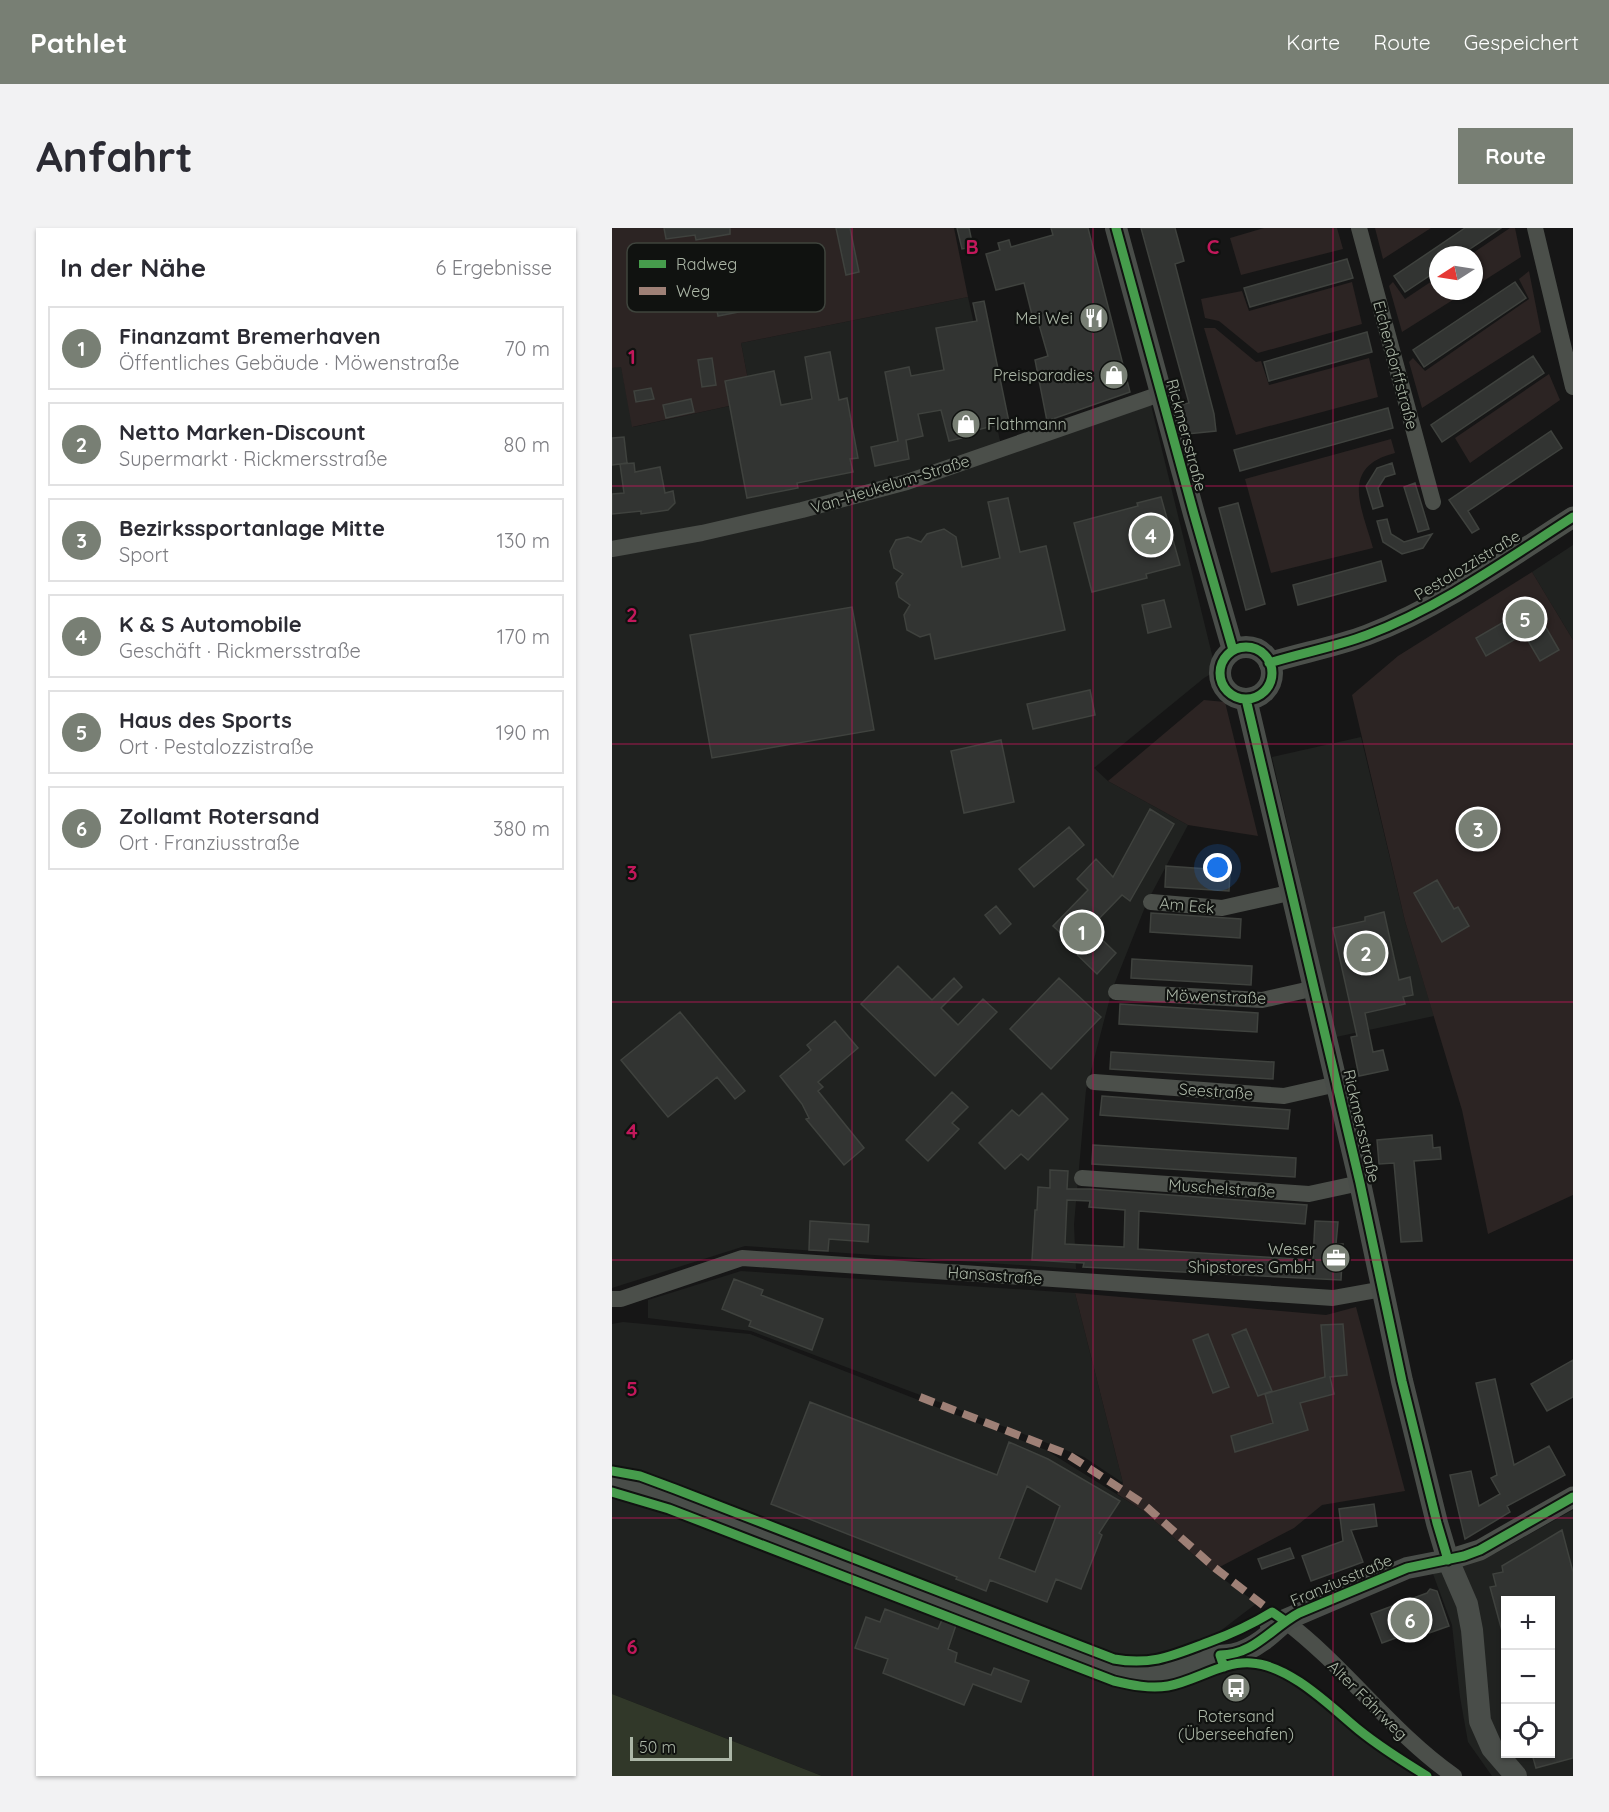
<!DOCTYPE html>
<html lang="de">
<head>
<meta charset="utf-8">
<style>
	:root { --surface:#fff; --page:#f2f2f3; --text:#2b2b33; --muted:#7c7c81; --line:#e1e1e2; --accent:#787f74 }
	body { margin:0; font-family:Quicksand,sans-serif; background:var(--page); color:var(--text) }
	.controls { position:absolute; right:18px; bottom:18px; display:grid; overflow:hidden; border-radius:0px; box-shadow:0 2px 4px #0004 }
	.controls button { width:54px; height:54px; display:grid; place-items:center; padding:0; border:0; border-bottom:2px solid var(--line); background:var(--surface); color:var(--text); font:30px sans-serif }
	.compass { position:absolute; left:817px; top:18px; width:54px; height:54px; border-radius:50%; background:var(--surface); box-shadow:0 2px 4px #0004; rotate:258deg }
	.scale { position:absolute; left:18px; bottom:15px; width:102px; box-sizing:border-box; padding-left:6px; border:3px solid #acb7a7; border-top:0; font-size:16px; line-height:21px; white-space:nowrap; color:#acb7a7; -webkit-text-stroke:4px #101210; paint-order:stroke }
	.you { position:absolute; left:606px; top:640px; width:21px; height:21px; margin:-15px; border:4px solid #fff; border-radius:50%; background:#1a73e8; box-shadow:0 0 0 9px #1a73e833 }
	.badge { display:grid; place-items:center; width:39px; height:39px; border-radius:50%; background:var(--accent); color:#fff; font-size:20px; font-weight:700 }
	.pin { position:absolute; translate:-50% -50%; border:3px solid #fff; box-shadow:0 2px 6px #0006 }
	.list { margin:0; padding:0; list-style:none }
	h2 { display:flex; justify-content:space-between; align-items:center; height:78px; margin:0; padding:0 24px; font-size:26px }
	h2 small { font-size:20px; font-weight:400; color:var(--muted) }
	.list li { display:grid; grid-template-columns:39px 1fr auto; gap:18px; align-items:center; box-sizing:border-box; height:84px; margin:0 12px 12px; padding:0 12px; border:2px solid var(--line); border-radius:0px }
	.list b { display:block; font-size:22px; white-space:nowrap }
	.list p { margin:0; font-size:20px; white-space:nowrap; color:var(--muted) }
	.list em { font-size:20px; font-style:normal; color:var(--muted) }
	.icon { flex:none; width:33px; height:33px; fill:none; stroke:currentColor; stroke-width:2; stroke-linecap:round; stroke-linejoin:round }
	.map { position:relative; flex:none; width:961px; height:1548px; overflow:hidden; border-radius:0px }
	header { display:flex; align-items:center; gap:36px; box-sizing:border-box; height:84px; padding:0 30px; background:var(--accent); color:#fff }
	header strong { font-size:28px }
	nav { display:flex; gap:33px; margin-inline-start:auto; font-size:21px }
	.intro { display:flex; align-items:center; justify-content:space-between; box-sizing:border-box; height:144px; padding:0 36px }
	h1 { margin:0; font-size:42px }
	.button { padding:15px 27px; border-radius:0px; background:var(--accent); color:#fff; font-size:21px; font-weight:700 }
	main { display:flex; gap:36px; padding:0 36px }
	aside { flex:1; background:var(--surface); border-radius:0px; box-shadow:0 2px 4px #0004 }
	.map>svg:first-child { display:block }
</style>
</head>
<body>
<header>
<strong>Pathlet</strong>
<nav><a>Karte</a><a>Route</a><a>Gespeichert</a></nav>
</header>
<div class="intro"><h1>Anfahrt</h1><a class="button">Route</a></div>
<main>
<aside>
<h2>In der Nähe<small>6 Ergebnisse</small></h2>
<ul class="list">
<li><span class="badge">1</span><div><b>Finanzamt Bremerhaven</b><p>Öffentliches Gebäude · Möwenstraße</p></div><em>70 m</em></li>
<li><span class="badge">2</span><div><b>Netto Marken-Discount</b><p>Supermarkt · Rickmersstraße</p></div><em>80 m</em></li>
<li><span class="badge">3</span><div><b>Bezirkssportanlage Mitte</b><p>Sport</p></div><em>130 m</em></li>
<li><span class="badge">4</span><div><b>K &amp; S Automobile</b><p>Geschäft · Rickmersstraße</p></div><em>170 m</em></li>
<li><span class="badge">5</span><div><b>Haus des Sports</b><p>Ort · Pestalozzistraße</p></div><em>190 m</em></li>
<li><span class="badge">6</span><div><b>Zollamt Rotersand</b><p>Ort · Franziusstraße</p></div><em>380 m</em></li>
</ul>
</aside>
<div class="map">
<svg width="961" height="1548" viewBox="0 0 961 1548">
	<rect width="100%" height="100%" fill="#161616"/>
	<path fill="#202220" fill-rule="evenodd" d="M 356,69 L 389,217 L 539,177 L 604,443 L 592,450 L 482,540 L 496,553 L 576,597 L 535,674 L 500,762 L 474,862 L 462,996 L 464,1041 L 133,1018 L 0,1060 L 0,140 L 9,138 L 21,199 L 140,173 L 129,115 Z
		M 961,317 L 961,412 L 920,344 Z
		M 749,509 L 793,693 L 822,788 L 724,809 L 660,529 Z
		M 129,1043 L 463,1065 L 511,1255 L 472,1229 L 139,1103 L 36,1090 L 36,1072 Z
		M 11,1094 L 138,1106 L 434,1222 L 530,1282 L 600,1343 L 645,1375 L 603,1407 L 620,1439 L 645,1437 L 670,1447 L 694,1460 L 783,1531 L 812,1548 L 210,1548 L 0,1466 L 0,1096 Z
		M 961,1282 L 961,1548 L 880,1548 L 856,1514 L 848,1469 L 840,1397 L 821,1346 L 884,1325 ZM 894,1372 L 939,1372 L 939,1526 L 894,1526 Z"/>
	<path fill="#2c2423" d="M 0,0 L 342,0 L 356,69 L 129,115 L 140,173 L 20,199 L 9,139 L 0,140 Z
		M 652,0 L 725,0 L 731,21 L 629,47 L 618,10 Z
		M 763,0 L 819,0 L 771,31 Z
		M 898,0 L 903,0 L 909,29 L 862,59 L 862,27 L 858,27 Z
		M 917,43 L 929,104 L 810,180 L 797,134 L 801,130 L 813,143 L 917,71 L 907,51 Z
		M 826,49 L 826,63 L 855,63 L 790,104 L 777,58 L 781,54 L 793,71 Z
		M 740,54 L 750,96 L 646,125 L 607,93 L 593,90 L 589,71 L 630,63 L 637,83 Z
		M 592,100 L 603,100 L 644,134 L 649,133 L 657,157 L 757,130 L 766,169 L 624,207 Z
		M 937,146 L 948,172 L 858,235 L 843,210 Z
		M 779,211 L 783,225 C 727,239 750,280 761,320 L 659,345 L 633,251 Z
		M 920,344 L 961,412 L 961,967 L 876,1006 L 850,882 L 793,693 L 740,467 L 786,428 Z
		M 592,472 L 613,474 L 646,608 L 576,597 L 496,553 Z
		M 463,1065 L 714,1087 L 744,1079 L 793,1263 L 710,1277 L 682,1300 L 600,1343 L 530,1282 L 505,1266 L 511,1255 Z"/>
	<path fill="#313829" d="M 0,1466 L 210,1548 L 0,1548 Z"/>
	<path fill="#323432" stroke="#3f423e" stroke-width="1.5" fill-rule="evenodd" d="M 52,0 L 118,0 L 118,6 L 84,12 L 83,7 L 54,11 Z
		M 224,0 L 238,0 L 247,44 L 234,47 Z
		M 345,0 L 357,0 L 361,19 L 350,21 Z
		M 439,0 L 476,0 L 518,164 L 435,193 L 423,132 L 436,128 L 424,86 L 420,87 L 412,55 L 384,62 L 374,26 L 388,22 L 386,15 L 397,12 L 399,19 L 441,7 Z
		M 529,0 L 563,0 L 572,33 L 563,36 L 602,186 L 604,203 L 575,206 L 568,177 L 577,175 Z
		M 853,0 L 889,0 L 849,27 L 826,27 L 826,42 L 793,64 L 782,48 Z
		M 735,31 L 741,50 L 638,79 L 632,60 Z
		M 903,54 L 914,70 L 812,139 L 801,122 Z
		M 124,63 L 125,68 L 130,67 L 132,78 L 126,79 L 127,84 L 106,88 L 102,68 Z
		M 372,73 L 397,194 L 349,206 L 350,210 L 337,213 L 329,182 L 306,186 L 311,208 L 294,212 L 297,231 L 263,238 L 259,219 L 286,213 L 273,144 L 297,139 L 299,148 L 332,142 L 324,100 L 365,93 L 361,75 Z
		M 755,104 L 760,124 L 657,153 L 652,134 Z
		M 218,124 L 227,172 L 235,170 L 246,230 L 238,231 L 241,244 L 185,255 L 186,260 L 135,270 L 113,153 L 162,143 L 169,177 L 200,171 L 193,129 Z
		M 921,128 L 932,145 L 830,214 L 819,197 Z
		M 100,130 L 104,157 L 90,159 L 86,132 Z
		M 39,160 L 42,171 L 24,174 L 22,163 Z
		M 79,171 L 82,184 L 54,190 L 51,177 Z
		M 776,180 L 781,200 L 628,243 L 622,222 Z
		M 939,203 L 950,220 L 856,283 L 867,301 L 860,305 L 837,272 Z
		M 12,209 L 15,235 L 0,237 L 0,210 Z
		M 22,235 L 23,244 L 48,239 L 53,265 L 61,263 L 63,275 L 56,282 L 29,286 L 29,283 L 0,286 L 0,266 L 12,265 L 8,236 Z
		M 780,235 L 783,246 L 773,249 L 766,260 L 771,278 L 761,281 L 754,258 L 765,240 Z
		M 803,255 L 817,301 L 806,304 L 792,259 Z
		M 549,269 L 568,337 L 534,346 L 535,350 L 480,364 L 462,295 L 526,278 L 525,275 Z
		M 396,270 L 408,324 L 434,318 L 453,402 L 323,431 L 318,406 L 308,409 L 295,402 L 292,387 L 298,377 L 287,369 L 284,355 L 291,346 L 282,340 L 278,323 L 284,312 L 296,309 L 309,314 L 315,306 L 332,301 L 344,309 L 350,339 L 388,330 L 376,274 Z
		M 626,275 L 653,376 L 634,382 L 607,280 Z
		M 775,291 L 779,306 L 792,314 L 820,306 L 811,320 L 790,326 L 771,314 L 765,293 Z
		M 769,333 L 774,353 L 686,377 L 681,357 Z
		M 552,372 L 559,399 L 536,405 L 530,377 Z
		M 921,377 L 947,422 L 928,433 L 912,406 L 874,428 L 864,410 Z
		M 240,379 L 262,502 L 100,530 L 78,407 Z
		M 478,462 L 483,487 L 421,501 L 415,476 Z
		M 389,512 L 402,574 L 352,585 L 339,523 Z
		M 538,581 L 562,596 L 518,673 L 510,667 L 478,700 L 504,725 L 485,746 L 452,714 L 455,711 L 441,698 L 476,662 L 465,651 L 484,631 L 501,649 Z
		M 457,599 L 472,617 L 422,659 L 407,641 Z
		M 554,638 L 610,642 L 610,644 L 618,644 L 617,663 L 553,659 Z
		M 825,652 L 842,681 L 846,679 L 857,698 L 830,714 L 802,665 Z
		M 384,678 L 399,696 L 388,706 L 373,687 Z
		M 772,684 L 787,752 L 798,749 L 801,767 L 791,769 L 793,776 L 753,785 L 761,824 L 771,822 L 776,842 L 747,848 L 739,809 L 745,808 L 721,700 L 753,693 L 753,689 Z
		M 539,685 L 629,691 L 628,710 L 538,704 Z
		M 520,731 L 640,738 L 639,757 L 519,750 Z
		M 286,738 L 320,772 L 342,750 L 350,759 L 329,780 L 346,797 L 371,771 L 385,784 L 323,848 L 249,776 Z
		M 447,750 L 489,789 L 439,841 L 398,801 Z
		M 508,776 L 646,785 L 645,804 L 507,796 Z
		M 68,784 L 133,863 L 123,871 L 105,849 L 56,889 L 9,832 Z
		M 223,793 L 246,820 L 206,854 L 211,859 L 206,863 L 252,920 L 232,937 L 194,891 L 197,890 L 190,876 L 168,848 L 199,822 L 195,817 Z
		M 499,824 L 662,834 L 661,851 L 498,841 Z
		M 340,864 L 356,879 L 340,895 L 347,901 L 316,933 L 294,912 Z
		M 430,865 L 456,891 L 416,932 L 409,926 L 393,941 L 367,915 L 400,882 L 407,888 Z
		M 490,868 L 678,882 L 676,901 L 488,887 Z
		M 820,907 L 821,920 L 828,919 L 829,931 L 802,933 L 810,1013 L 789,1014 L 782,935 L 767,936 L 765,912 Z
		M 481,917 L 684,930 L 683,949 L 480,936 Z
		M 438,942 L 456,943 L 455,961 L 478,961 L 695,977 L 693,996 L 527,983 L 526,1021 L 701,1032 L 703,993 L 726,994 L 724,1016 L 731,1016 L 729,1052 L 471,1039 L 472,1035 L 420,1032 L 423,982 L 425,982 L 426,959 L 438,960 ZM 455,972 L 478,973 L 477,979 L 513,982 L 512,1019 L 453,1016 Z
		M 198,993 L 257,997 L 256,1014 L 217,1011 L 216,1023 L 197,1022 Z
		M 122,1051 L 151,1062 L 149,1067 L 211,1091 L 200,1122 L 137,1098 L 139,1093 L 110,1081 Z
		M 731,1096 L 735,1147 L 718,1149 L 722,1166 L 688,1175 L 696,1202 L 623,1224 L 619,1208 L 661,1195 L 653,1166 L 713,1149 L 709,1097 Z
		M 634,1101 L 660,1163 L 646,1168 L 620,1107 Z
		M 596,1106 L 617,1159 L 601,1165 L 581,1112 Z
		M 961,1132 L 961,1169 L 935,1183 L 919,1156 Z
		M 883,1151 L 902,1237 L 937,1218 L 953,1247 L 895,1278 L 898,1284 L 853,1311 L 838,1247 L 859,1243 L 867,1278 L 888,1266 L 879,1250 L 885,1247 L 864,1155 Z
		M 198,1174 L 385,1247 L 397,1214 L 436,1231 L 508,1273 L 487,1305 L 490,1307 L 469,1361 L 444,1351 L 435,1374 L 378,1352 L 374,1363 L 344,1351 L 345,1349 L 159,1276 ZM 415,1258 L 448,1278 L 423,1344 L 387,1330 Z
		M 762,1276 L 765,1298 L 739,1302 L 751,1334 L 699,1353 L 690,1328 L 731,1313 L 727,1281 Z
		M 950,1302 L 961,1344 L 961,1530 L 924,1540 L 920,1526 L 939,1526 L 939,1372 L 894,1372 L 894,1402 L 890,1403 L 878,1359 L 884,1358 L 881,1346 L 891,1344 L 890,1338 Z
		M 678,1320 L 682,1330 L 650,1341 L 646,1331 Z
		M 818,1361 L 825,1363 L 837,1398 L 817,1405 L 814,1399 L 770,1415 L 759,1386 L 815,1365 Z
		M 273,1381 L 326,1401 L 330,1392 L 344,1397 L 336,1421 L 345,1425 L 343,1434 L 379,1447 L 382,1440 L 417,1453 L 409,1474 L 361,1456 L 352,1477 L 271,1445 L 276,1431 L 243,1420 L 254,1389 L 268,1394 Z"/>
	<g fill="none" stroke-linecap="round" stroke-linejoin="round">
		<path stroke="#4b4f4a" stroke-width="16" d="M 747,0 L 821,274
			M 923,0 L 961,159
			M 0,321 L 90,305 L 190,282 L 295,254 L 548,166
			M 539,674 L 610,680 L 681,664
			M 504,764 L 650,772 L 703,760
			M 482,854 L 672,868 L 725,856
			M 470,950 L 697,966 L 748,955
			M 0,1071 L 9,1071 L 130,1030 L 721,1070 L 771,1061
			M 673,1393 C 734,1439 779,1504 842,1548"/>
		<path stroke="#4b4f4a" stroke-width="21" d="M 657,435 C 689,425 723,419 755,407 C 829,379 894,332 961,289
			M 836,1332 L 868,1322 L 961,1269"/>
		<path stroke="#494d49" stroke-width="22" d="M 504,0 L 582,286 L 621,422
			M608 445a26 26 0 1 1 52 0a26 26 0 1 1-52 0Z
			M 634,471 L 748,955 L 790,1153 L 825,1295 L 836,1332 L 855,1376 L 860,1402 L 868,1493 L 880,1520 L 904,1548
			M 0,1254 L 55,1270 L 99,1286 L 506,1443 C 549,1452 566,1440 605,1428 C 611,1427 617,1428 623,1426 C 643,1421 659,1406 673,1393
			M 659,1398 L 795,1340 L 836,1332"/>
		<path stroke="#9e8076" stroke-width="8" stroke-dasharray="15 8" stroke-linecap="butt" d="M 308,1169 L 455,1226 L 529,1274 L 603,1340 L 660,1384 L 657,1386"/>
		<g stroke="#101210" stroke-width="13">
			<path id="cycleway" d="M 504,0 L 582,286 L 621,422
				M608 445a26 26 0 1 1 52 0a26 26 0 1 1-52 0Z
				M 657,435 C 689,425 723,419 755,407 C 829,379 894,332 961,289
				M 634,471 L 748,955 L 790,1153 L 825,1295 L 836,1332
				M 0,1243 L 28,1248 L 63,1261 L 502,1431 C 540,1438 562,1427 597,1414 C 619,1406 639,1397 660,1384 L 673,1393
				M 0,1264 L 57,1281 L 502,1453 C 519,1457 538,1461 556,1458 C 584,1453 610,1433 639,1435 C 678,1437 719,1479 747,1502 C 768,1519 792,1534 815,1548
				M 612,1439 L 608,1427 C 642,1427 659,1400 687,1385 L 795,1340 L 852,1328 L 868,1322 L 961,1269"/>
		</g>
		<use href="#cycleway" stroke="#469c4c" stroke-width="9"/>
	</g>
	<path fill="none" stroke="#c2185b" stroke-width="1.5" stroke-opacity="0.55" d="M 240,0 L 240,1548M 481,0 L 481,1548M 721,0 L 721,1548M 0,258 L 961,258M 0,516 L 961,516M 0,774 L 961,774M 0,1032 L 961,1032M 0,1290 L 961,1290"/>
	<defs>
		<g id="restaurant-disc" transform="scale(1.5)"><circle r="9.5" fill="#787f74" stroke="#101210"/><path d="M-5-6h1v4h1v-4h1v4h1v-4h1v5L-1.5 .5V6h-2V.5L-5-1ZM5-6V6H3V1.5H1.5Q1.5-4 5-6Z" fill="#fff"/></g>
		<g id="shop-disc" transform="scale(1.5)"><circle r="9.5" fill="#787f74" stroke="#101210"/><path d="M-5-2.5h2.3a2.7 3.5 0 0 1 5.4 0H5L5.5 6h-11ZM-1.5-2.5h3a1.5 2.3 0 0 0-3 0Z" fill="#fff"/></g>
		<g id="office-disc" transform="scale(1.5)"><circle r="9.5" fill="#787f74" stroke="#101210"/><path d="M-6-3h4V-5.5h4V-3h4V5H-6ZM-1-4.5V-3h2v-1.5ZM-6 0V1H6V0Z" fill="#fff"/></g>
		<g id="bus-disc" transform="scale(1.5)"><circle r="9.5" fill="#787f74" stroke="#101210"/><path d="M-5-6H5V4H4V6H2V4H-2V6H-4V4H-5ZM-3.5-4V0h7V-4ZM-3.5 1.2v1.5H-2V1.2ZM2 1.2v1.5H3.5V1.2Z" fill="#fff"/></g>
	</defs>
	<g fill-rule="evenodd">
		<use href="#restaurant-disc" x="482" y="90"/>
		<use href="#shop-disc" x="502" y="147"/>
		<use href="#shop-disc" x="354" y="196"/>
		<use href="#office-disc" x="724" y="1030"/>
		<use href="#bus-disc" x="624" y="1460"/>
	</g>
	<g text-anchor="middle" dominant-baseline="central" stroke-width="4.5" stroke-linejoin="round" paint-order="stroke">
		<g font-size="16" fill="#acb7a7" stroke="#101210" text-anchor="end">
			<text x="461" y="90">Mei Wei</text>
			<text x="481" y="147">Preisparadies</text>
			<text x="375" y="196" text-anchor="start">Flathmann</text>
			<text x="703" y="1021">Weser<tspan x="703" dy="18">Shipstores GmbH</tspan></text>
			<text x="624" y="1488" text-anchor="middle">Rotersand<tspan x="624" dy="18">(Überseehafen)</tspan></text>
		</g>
		<g font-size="16" fill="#acb7a7" stroke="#101210">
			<text transform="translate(784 137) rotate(75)">Eichendorffstraße</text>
			<text transform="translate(575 207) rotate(75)">Rickmersstraße</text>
			<text transform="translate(278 256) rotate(-17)">Van-Heukelum-Straße</text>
			<text transform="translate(855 337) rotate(-31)">Pestalozzistraße</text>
			<text transform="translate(575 677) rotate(5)">Am Eck</text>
			<text transform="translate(604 768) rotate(2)">Möwenstraße</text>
			<text transform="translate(604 863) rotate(4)">Seestraße</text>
			<text transform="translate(750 898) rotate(77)">Rickmersstraße</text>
			<text transform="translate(610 960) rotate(4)">Muschelstraße</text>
			<text transform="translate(383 1047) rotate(4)">Hansastraße</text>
			<text transform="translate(729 1352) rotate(-23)">Franziusstraße</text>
			<text transform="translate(756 1472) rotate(45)">Alter Fährweg</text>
		</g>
	</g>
	<rect x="15" y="15" width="198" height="69" rx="9" fill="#101210" stroke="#3f443d" stroke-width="1.5"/>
	<rect x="27" y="32" width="27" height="8" fill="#469c4c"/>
	<rect x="27" y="59" width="27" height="8" fill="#9e8076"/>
	<g font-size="16" fill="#acb7a7">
		<text x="64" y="42">Radweg</text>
		<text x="64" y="69">Weg</text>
	</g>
	<g font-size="20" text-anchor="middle" font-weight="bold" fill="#c2185b" stroke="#101210" stroke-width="4.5" stroke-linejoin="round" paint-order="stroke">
		<text x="360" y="26">B</text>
		<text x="601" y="26">C</text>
		<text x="20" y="136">1</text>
		<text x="20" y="394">2</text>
		<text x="20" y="652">3</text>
		<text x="20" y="910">4</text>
		<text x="20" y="1168">5</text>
		<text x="20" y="1426">6</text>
	</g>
</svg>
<div class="controls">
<button>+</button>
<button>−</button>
<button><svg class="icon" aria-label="locate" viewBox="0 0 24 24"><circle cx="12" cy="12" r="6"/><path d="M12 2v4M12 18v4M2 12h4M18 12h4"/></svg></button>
</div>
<svg class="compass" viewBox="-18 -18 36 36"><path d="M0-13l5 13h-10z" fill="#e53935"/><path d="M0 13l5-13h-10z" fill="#7c7c81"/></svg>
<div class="scale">50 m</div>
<div class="you"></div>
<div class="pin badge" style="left:470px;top:704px">1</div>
<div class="pin badge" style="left:754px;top:725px">2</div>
<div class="pin badge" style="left:866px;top:601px">3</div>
<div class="pin badge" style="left:539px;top:307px">4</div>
<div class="pin badge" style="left:913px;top:391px">5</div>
<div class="pin badge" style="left:798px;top:1392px">6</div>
</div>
</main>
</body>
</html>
